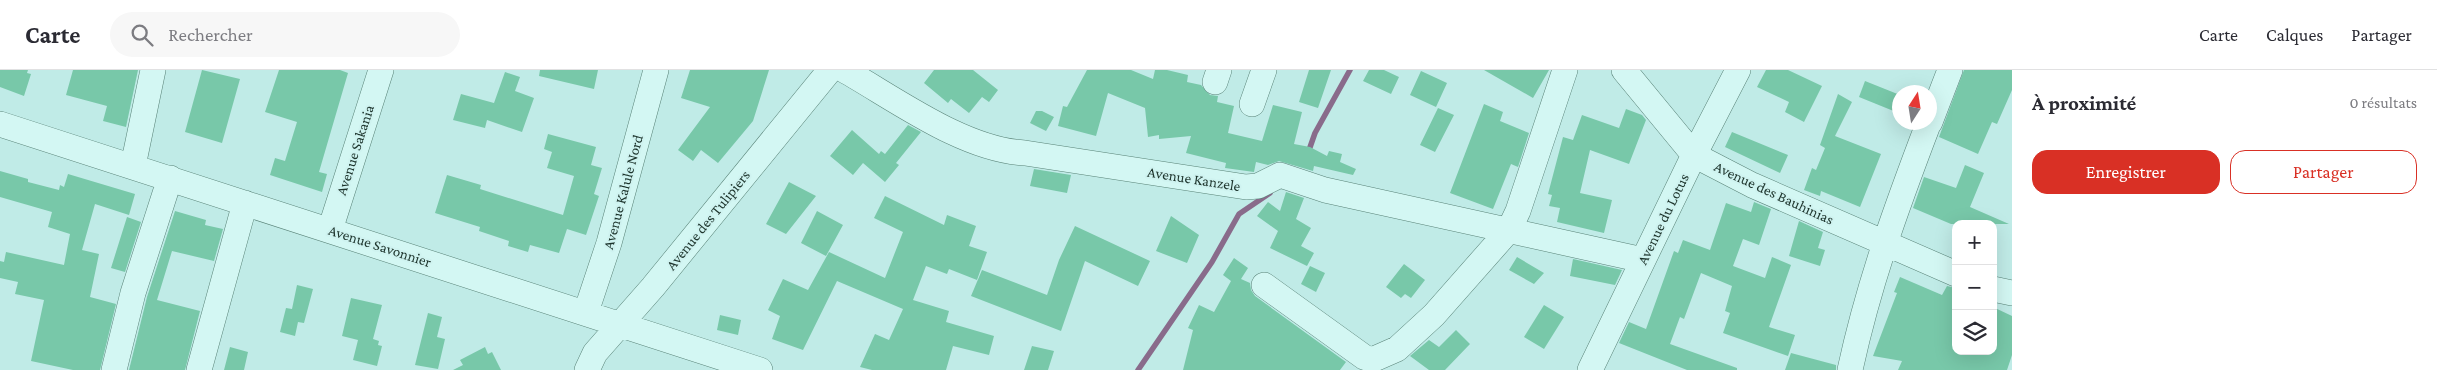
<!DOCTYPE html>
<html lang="fr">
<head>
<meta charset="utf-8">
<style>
	:root { --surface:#fff; --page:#f7f7f7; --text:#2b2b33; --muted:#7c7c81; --line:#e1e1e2; --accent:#d93025 }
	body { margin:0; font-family:"Crimson Pro",serif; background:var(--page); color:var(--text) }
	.controls { position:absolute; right:15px; bottom:15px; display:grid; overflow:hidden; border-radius:10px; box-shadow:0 5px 20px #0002 }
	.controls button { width:45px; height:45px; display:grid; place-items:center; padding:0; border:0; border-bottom:1px solid var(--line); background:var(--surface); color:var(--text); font:25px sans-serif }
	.compass { position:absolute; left:1892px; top:15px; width:45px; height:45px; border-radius:50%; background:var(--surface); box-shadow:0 5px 20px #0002; rotate:12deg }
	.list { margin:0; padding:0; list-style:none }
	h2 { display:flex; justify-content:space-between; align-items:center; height:65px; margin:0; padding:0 20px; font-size:21px }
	h2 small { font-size:16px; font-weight:400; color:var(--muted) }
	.actions { display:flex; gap:10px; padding:15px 20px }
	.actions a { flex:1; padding:11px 0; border:1px solid var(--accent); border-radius:15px; text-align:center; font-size:18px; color:var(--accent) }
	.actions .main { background:var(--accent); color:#fff }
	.icon { flex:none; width:28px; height:28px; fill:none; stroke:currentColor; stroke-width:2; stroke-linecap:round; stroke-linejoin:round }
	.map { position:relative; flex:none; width:2012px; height:300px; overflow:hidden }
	header { display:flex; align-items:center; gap:30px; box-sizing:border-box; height:70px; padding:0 25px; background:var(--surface); border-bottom:1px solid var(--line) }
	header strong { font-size:24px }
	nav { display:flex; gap:28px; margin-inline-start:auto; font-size:18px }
	.search { width:350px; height:45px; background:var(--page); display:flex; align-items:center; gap:12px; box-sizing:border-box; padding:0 18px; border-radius:28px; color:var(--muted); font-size:19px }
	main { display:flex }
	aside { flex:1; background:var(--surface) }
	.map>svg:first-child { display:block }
</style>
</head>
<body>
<header>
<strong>Carte</strong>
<div class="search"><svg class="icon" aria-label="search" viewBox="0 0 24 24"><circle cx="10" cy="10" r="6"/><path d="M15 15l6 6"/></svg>Rechercher</div>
<nav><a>Carte</a><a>Calques</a><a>Partager</a></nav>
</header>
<main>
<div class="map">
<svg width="2012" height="300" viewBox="0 0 2012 300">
	<rect width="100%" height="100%" fill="#c0ebe7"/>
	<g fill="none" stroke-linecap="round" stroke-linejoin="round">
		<path stroke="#896b8b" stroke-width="5.5" d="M 1308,83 L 1315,63 L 1350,0
			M 1138,300 L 1212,192 L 1239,144 L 1270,123"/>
	</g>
	<path fill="#78c8a9" d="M 0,0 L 28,0 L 27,3 L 31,4 L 24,26 L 0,17 Z
		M 73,0 L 138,0 L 126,57 L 103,51 L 107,36 L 66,25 Z
		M 202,0 L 240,9 L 222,73 L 185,62 Z
		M 279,0 L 340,0 L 348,3 L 319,102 L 327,104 L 322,122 L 270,105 L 275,88 L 285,91 L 297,52 L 265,42 Z
		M 540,0 L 598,0 L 594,19 L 539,6 Z
		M 690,0 L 769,0 L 753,51 L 718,93 L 701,80 L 693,91 L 678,80 L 710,37 L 681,28 Z
		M 934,0 L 973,0 L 998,20 L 989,32 L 982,27 L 969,43 L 951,29 L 948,33 L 924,13 Z
		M 1087,0 L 1131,0 L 1153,9 L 1155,0 L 1167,0 L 1188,5 L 1187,12 L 1201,15 L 1210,25 L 1218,26 L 1217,32 L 1234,36 L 1228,63 L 1262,71 L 1273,35 L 1302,42 L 1294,74 L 1310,77 L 1327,86 L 1329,81 L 1342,84 L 1340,92 L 1356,99 L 1353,105 L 1314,96 L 1313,101 L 1279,91 L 1268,95 L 1256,92 L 1254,102 L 1225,98 L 1226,93 L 1186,83 L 1191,66 L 1159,69 L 1159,65 L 1148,67 L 1145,38 L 1108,23 L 1096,66 L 1058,56 L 1063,36 L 1067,37 Z
		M 1309,0 L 1331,0 L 1318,38 L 1299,32 Z
		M 1369,0 L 1384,0 L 1399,7 L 1391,24 L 1363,11 Z
		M 1484,0 L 1549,0 L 1533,28 Z
		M 1766,0 L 1788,0 L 1822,16 L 1804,52 L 1785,42 L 1789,32 L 1757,17 Z
		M 1964,0 L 2012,0 L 2012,20 L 1997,54 L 1992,52 L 1978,84 L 1939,67 Z
		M 1421,1 L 1447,13 L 1436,37 L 1410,25 Z
		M 505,2 L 520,7 L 515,21 L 534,28 L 522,62 L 487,50 L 485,58 L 453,50 L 461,24 L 494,33 Z
		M 1865,11 L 1900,25 L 1900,34 L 1896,42 L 1859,27 Z
		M 1838,24 L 1852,32 L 1835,66 L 1881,84 L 1860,137 L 1821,121 L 1820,126 L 1804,120 L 1812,98 L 1816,100 L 1825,78 L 1820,75 Z
		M 1484,34 L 1503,42 L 1500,51 L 1529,63 L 1518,97 L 1511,94 L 1493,139 L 1450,123 Z
		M 1438,38 L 1454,45 L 1435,82 L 1420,75 Z
		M 1626,39 L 1642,45 L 1646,50 L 1629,94 L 1590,80 L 1580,123 L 1612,130 L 1604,163 L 1557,152 L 1560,138 L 1549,136 L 1552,125 L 1548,124 L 1563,67 L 1573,70 L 1582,45 L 1619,58 Z
		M 1036,41 L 1042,41 L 1054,47 L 1046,61 L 1030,53 Z
		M 908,55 L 921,62 L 896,93 L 899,95 L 885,112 L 863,93 L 853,105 L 830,86 L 852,60 L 879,84 L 881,81 L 885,84 Z
		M 1732,62 L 1788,85 L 1780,103 L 1725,77 Z
		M 548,64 L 596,77 L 591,95 L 602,98 L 594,124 L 599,126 L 586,165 L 567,159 L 559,183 L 530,175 L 528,182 L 508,176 L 509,171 L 479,161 L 480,157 L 435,143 L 447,105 L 481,115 L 480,119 L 563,145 L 574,106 L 547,98 L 552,82 L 544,79 Z
		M 1965,95 L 1984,103 L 1970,137 L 2009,154 L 1951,154 L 1913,138 L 1924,107 L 1956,118 Z
		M 1034,99 L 1071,105 L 1067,123 L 1030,116 Z
		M 0,101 L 28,109 L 28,112 L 59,120 L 60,115 L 64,117 L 68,104 L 135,124 L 129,145 L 95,134 L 82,180 L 99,184 L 90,227 L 116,234 L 100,300 L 73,300 L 31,291 L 44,230 L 15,224 L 18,212 L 0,208 L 0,191 L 4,192 L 6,182 L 64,195 L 70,164 L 48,157 L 52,142 L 0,127 Z
		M 789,112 L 816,126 L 786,164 L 766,154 Z
		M 1286,122 L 1304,128 L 1296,149 L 1311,158 L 1301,176 L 1314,183 L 1307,196 L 1270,178 L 1278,161 L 1257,146 L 1268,132 L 1280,141 Z
		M 885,126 L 944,155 L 947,145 L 976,156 L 969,176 L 987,182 L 977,210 L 949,199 L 947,204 L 926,196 L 913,230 L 949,241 L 946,252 L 994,266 L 989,285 L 953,276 L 946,300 L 872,300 L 860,297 L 875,264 L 889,270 L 903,239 L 837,211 L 803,280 L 772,269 L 780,246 L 768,240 L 783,209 L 808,220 L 829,182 L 885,208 L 903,162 L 874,148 Z
		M 1754,132 L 1771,139 L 1759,175 L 1743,169 L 1733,196 L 1765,208 L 1772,187 L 1791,195 L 1769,257 L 1795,265 L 1788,286 L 1723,263 L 1730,243 L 1725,241 L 1732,216 L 1701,203 L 1684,249 L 1680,247 L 1670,274 L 1737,298 L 1737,300 L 1687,300 L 1619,273 L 1629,252 L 1646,259 L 1674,181 L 1678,183 L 1683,170 L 1710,180 L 1726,133 L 1751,142 Z
		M 175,141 L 206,150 L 205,155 L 223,159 L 214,191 L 172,181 L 157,230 L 200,241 L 185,300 L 129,300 L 147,227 Z
		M 817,141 L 843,155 L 826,186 L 801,173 Z
		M 1171,146 L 1199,165 L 1187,193 L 1156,181 Z
		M 127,147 L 141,152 L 125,202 L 111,198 Z
		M 1799,151 L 1823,162 L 1818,178 L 1825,180 L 1820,196 L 1789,186 Z
		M 1075,156 L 1150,191 L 1138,216 L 1085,191 L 1061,261 L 971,226 L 982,200 L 1047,225 L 1059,190 Z
		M 1517,187 L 1544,203 L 1534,214 L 1509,200 Z
		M 1234,188 L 1248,198 L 1241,209 L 1250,213 L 1251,220 L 1255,226 L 1346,292 L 1340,300 L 1183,300 L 1193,260 L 1188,258 L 1199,235 L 1214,242 L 1231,211 L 1223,205 Z
		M 1573,189 L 1622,200 L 1615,215 L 1570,206 Z
		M 1404,194 L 1425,210 L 1411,228 L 1405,224 L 1401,228 L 1386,217 Z
		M 1310,196 L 1325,203 L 1316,222 L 1301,214 Z
		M 1900,207 L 1942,225 L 1947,216 L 1956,218 L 1956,281 L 1993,281 L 1993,237 L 2012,246 L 2012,285 L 2007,300 L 1898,300 L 1902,291 L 1873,286 L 1897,223 L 1894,222 Z
		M 297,215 L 313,219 L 304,253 L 298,252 L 295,266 L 280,262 L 286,238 L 292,239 Z
		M 351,228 L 382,235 L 373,269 L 379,271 L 378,275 L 382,276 L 377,296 L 353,290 L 358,270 L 342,266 Z
		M 1544,235 L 1564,247 L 1544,279 L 1524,267 Z
		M 428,243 L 442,247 L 437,267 L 445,269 L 438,299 L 415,295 Z
		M 720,245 L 741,250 L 738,265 L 717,260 Z
		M 1456,260 L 1470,274 L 1445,300 L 1429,300 L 1410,286 L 1429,270 L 1439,277 Z
		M 1032,276 L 1054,281 L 1048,300 L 1024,300 Z
		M 230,277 L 248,282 L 244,300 L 224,300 Z
		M 485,277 L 488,284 L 492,282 L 501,300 L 453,300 L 463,295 L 460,290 Z
		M 1791,283 L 1836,295 L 1836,300 L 1785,300 Z"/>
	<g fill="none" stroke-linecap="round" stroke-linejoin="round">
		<g stroke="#598378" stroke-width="26">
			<path id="minor" d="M 844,0 C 897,30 964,80 1025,83 L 1246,117 L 1258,116 L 1280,105 L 1325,120 L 1643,190
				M 1624,0 L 1694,85 L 1752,115 L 1956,204
				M 1215,12 L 1219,0
				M 1252,34 L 1264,0
				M 1930,52 L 1950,0
				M 0,54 L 760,300
				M 133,96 L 153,0
				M 330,160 L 381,0
				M 1264,215 L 1364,287 L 1372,290 L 1397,279 L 1434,245 L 1509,160 L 1518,141 L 1565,0
				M 1993,219 L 2012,223
				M 586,242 L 609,173 L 656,0
				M 114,300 L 133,223 L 170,108
				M 199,300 L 245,133
				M 587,300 L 595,283 L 653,217 L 830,0
				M 1590,300 L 1694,85 L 1738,0
				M 1850,300 C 1869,212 1897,136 1929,52"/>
		</g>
		<use href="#minor" stroke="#d3f7f3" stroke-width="25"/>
	</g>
	<g text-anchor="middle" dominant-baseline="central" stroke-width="4" stroke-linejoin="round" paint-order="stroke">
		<g font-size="15" fill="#1d342c" stroke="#cff3f0">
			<text transform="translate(355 80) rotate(-72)">Avenue Sakania</text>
			<text transform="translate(1194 109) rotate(9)">Avenue Kanzele</text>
			<text transform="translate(623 122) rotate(-75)">Avenue Kalule Nord</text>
			<text transform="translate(1774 123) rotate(25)">Avenue des Bauhinias</text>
			<text transform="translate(1663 149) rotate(-64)">Avenue du Lotus</text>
			<text transform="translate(708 150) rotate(-51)">Avenue des Tulipiers</text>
			<text transform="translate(380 176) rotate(18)">Avenue Savonnier</text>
		</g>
	</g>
</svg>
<div class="controls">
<button>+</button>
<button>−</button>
<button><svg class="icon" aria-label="layers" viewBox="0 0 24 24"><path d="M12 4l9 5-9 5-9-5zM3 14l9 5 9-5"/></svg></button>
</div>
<svg class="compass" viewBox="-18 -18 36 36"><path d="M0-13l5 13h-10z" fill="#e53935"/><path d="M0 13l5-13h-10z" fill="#7c7c81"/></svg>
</div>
<aside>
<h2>À proximité<small>0 résultats</small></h2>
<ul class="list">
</ul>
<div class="actions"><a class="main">Enregistrer</a><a>Partager</a></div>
</aside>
</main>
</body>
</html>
